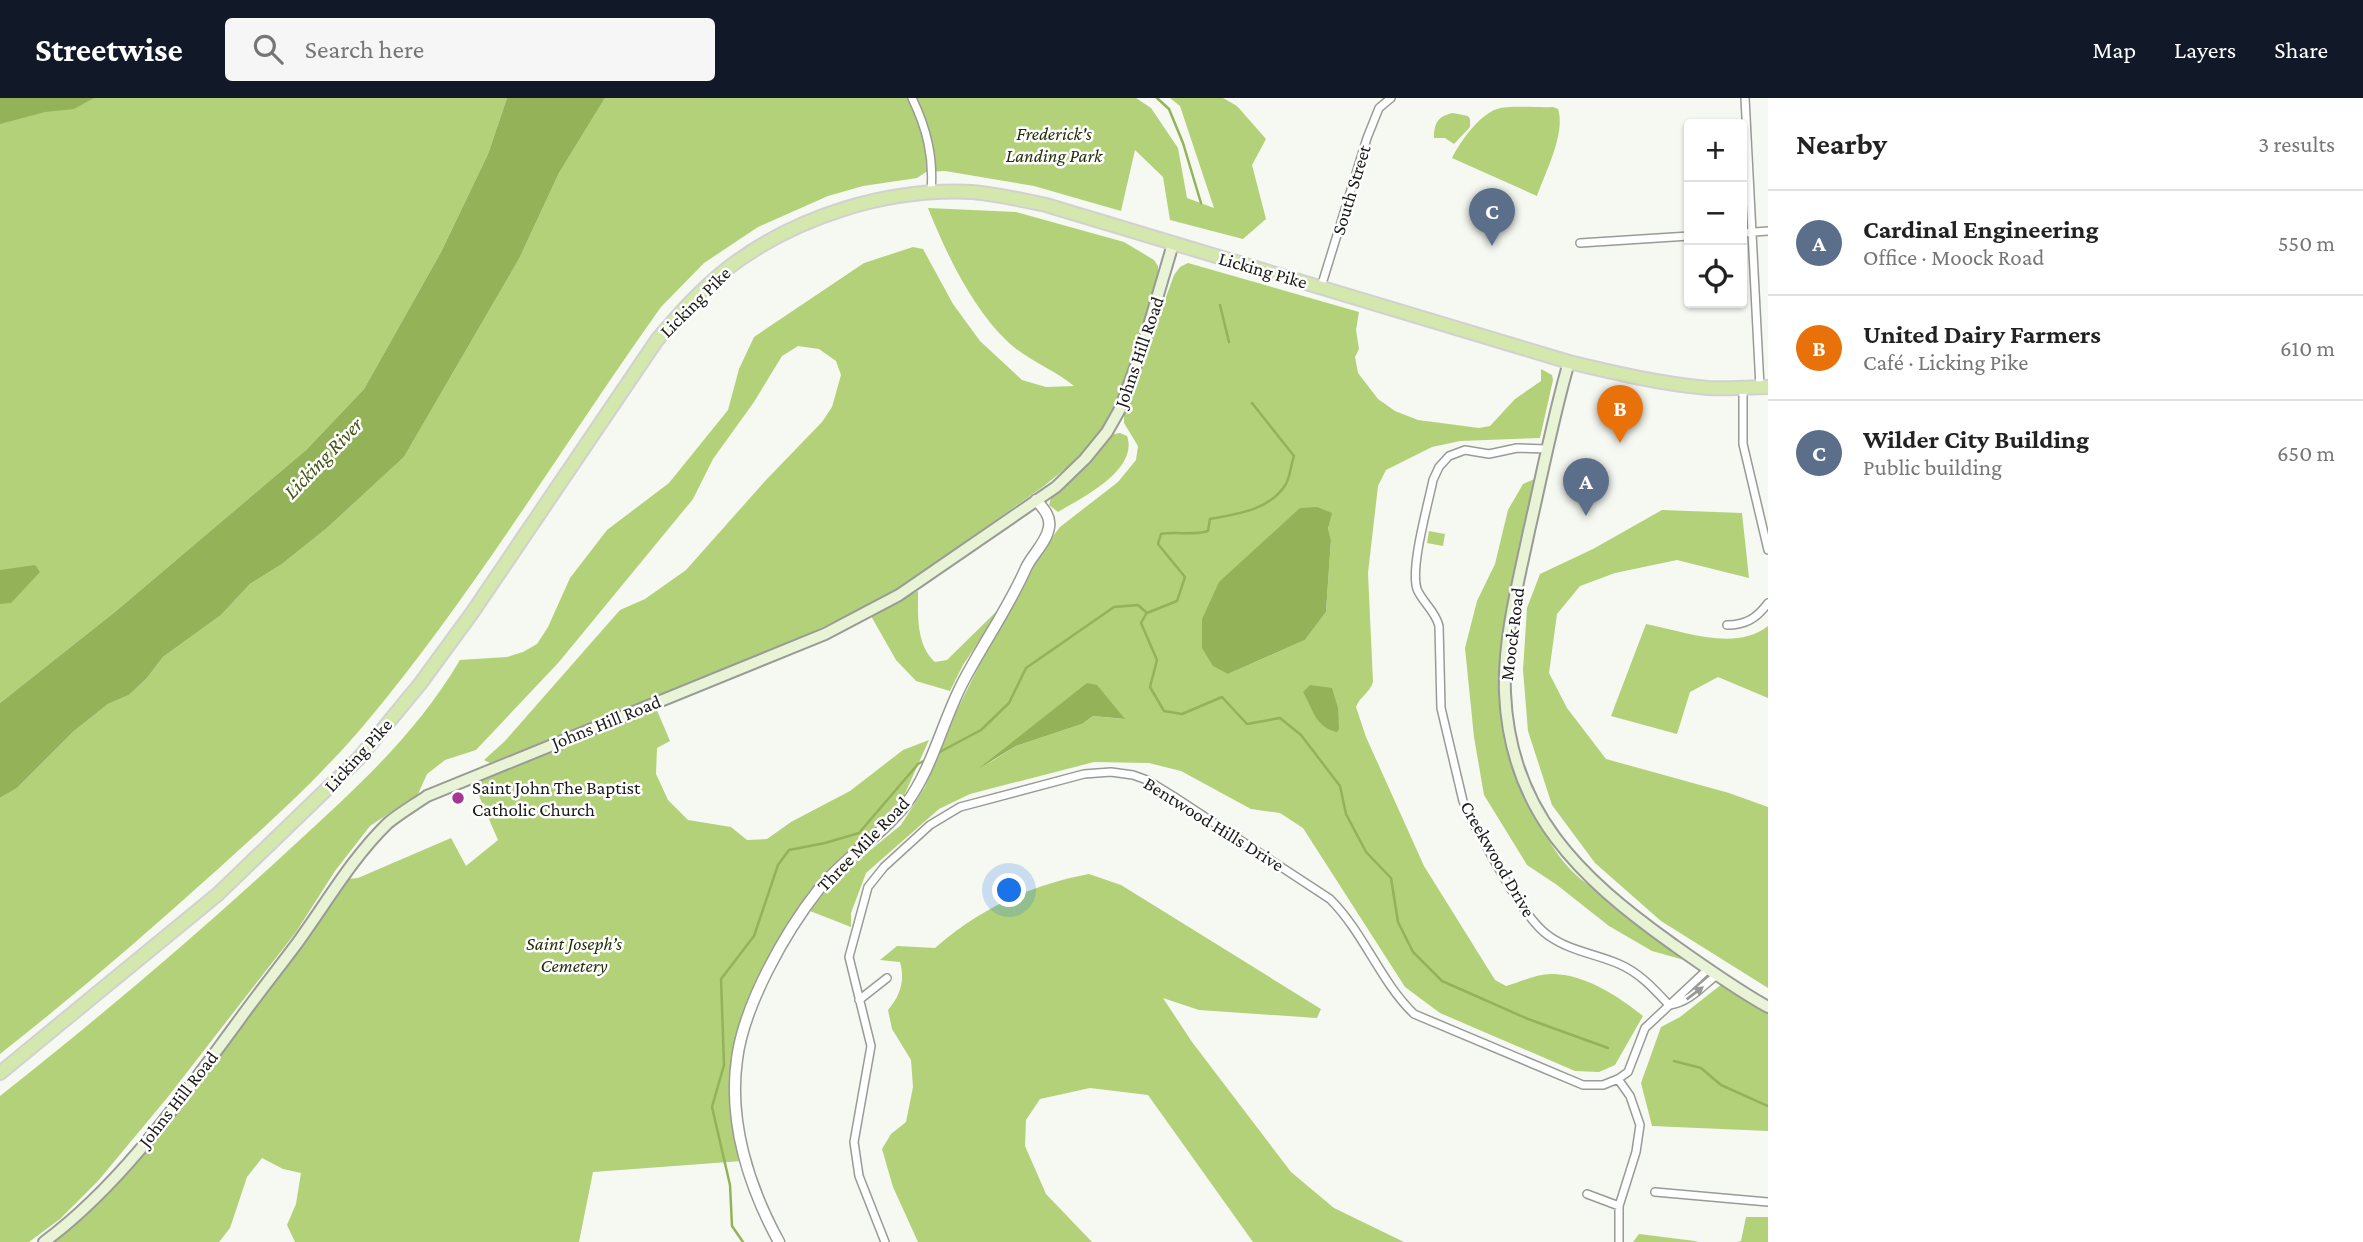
<!DOCTYPE html>
<html lang="en">
<head>
<meta charset="utf-8">
<style>
	:root { --surface:#fff; --page:#f6f6f6; --text:#222; --muted:#767676; --line:#e0e0e0; --accent:#111827 }
	body { margin:0; font-family:"Crimson Pro",serif; background:var(--page); color:var(--text) }
	.controls { position:absolute; right:21px; top:21px; display:grid; overflow:hidden; border-radius:7px; box-shadow:0 2px 5px #0004 }
	.controls button { width:63px; height:63px; display:grid; place-items:center; padding:0; border:0; border-bottom:2px solid var(--line); background:var(--surface); color:var(--text); font:35px sans-serif }
	.you { position:absolute; left:1010px; top:793px; width:24px; height:24px; margin:-18px; border:5px solid #fff; border-radius:50%; background:#1a73e8; box-shadow:0 0 0 10px #1a73e833 }
	.badge { display:grid; place-items:center; width:46px; height:46px; border-radius:50%; background:var(--accent); color:#fff; font-size:23px; font-weight:700 }
	.pin { position:absolute; translate:-50% -58px; filter:drop-shadow(0 2px 4px #0008) }
	.pin::after { content:''; position:absolute; top:37px; width:24px; height:21px; background:inherit; clip-path:polygon(0 0,100% 0,50% 100%) }
	.list { margin:0; padding:0; list-style:none }
	h2 { display:flex; justify-content:space-between; align-items:center; height:91px; margin:0; padding:0 28px; font-size:30px }
	h2 small { font-size:23px; font-weight:400; color:var(--muted) }
	.list li { display:grid; grid-template-columns:46px 1fr auto; gap:21px; align-items:center; box-sizing:border-box; height:105px; padding:0 28px; border-top:2px solid var(--line) }
	.list b { display:block; font-size:26px; white-space:nowrap }
	.list p { margin:0; font-size:23px; white-space:nowrap; color:var(--muted) }
	.list em { font-size:23px; font-style:normal; color:var(--muted) }
	.icon { flex:none; width:38px; height:38px; fill:none; stroke:currentColor; stroke-width:2; stroke-linecap:round; stroke-linejoin:round }
	.map { position:relative; flex:none; width:1768px; height:1144px; overflow:hidden }
	header { display:flex; align-items:center; gap:42px; box-sizing:border-box; height:98px; padding:0 35px; background:var(--accent); color:#fff }
	header strong { font-size:33px }
	nav { display:flex; gap:38px; margin-inline-start:auto; font-size:24px }
	.search { width:490px; height:63px; background:var(--page); display:flex; align-items:center; gap:18px; box-sizing:border-box; padding:0 24px; border-radius:7px; color:var(--muted); font-size:26px }
	main { display:flex }
	aside { flex:1; background:var(--surface) }
	.map>svg:first-child { display:block }
</style>
</head>
<body>
<header>
<strong>Streetwise</strong>
<div class="search"><svg class="icon" aria-label="search" viewBox="0 0 24 24"><circle cx="10" cy="10" r="6"/><path d="M15 15l6 6"/></svg>Search here</div>
<nav><a>Map</a><a>Layers</a><a>Share</a></nav>
</header>
<main>
<div class="map">
<svg width="1768" height="1144" viewBox="0 0 1768 1144">
	<rect width="100%" height="100%" fill="#f6f8f2"/>
	<path fill="#b2d179" fill-rule="evenodd" d="M 0,0 L 507,0 L 488,56 L 441,154 L 364,291 L 306,352 L 116,513 L 0,605 Z
		M 605,0 L 1136,0 L 1151,10 L 1178,50 L 1187,100 L 1214,110 L 1180,8 L 1170,0 L 1223,0 L 1237,8 L 1266,41 L 1252,67 L 1266,121 L 1243,141 L 1170,122 L 1163,79 L 1135,52 L 1121,113 L 1034,88 L 945,73 L 926,74 L 917,80 L 863,88 L 828,98 L 758,129 L 704,165 L 661,209 C 562,348 474,496 364,627 C 320,679 268,726 218,771 C 147,835 75,897 0,956 L 0,700 L 17,690 L 74,633 L 108,606 L 129,597 L 147,580 L 163,559 L 221,517 L 250,486 L 282,466 L 327,430 L 404,359 L 519,161 L 559,75 Z
		M 1553,9 L 1558,11 C 1566,35 1545,75 1537,98 L 1452,60 C 1460,44 1479,17 1497,11 C 1511,7 1537,10 1553,9 Z
		M 1453,15 L 1468,18 L 1470,21 L 1470,29 L 1454,46 L 1445,40 L 1434,40 C 1434,25 1438,18 1453,15 Z
		M 928,110 L 1016,114 L 1124,144 L 1154,162 L 1158,168 L 1158,179 L 1129,276 L 1115,308 L 1101,333 L 1076,362 L 1044,388 L 894,494 L 801,540 L 490,665 L 484,662 L 505,643 L 620,512 L 645,501 L 686,472 L 766,382 L 822,324 L 832,309 L 841,277 L 836,263 L 819,251 L 798,248 L 782,258 L 754,304 L 713,361 L 693,401 L 559,564 L 476,652 L 445,662 L 427,676 L 418,696 L 370,728 L 335,773 L 296,834 L 167,1000 L 98,1083 L 60,1121 L 29,1144 L 0,1144 L 0,998 C 100,919 197,837 291,750 C 355,691 415,638 460,562 L 507,559 L 523,554 L 537,546 L 548,529 L 570,480 L 607,432 L 669,385 L 728,312 L 739,271 L 754,239 L 864,165 L 913,149 L 923,151 L 953,206 L 980,243 L 1022,282 L 1046,289 L 1074,288 C 1055,272 1027,262 1008,244 C 972,210 946,155 928,110 Z
		M 1188,165 L 1359,214 L 1356,232 L 1359,251 L 1355,259 L 1358,275 L 1378,301 L 1395,313 L 1418,322 L 1479,330 L 1490,328 L 1515,301 L 1541,283 L 1541,271 L 1552,277 L 1553,282 L 1540,340 L 1460,343 L 1432,349 L 1386,372 L 1378,388 L 1368,475 L 1373,584 C 1370,595 1360,598 1356,609 L 1366,639 L 1424,768 L 1495,882 L 1506,888 C 1520,884 1538,875 1554,876 C 1586,877 1618,898 1643,918 L 1615,967 L 1599,974 L 1575,973 L 1440,915 L 1405,889 L 1303,730 L 1280,715 L 1251,711 L 1181,673 L 1149,665 L 1094,664 L 970,696 L 939,711 L 866,775 L 851,815 L 851,829 L 810,813 L 835,781 L 901,727 L 925,689 L 956,614 L 985,556 L 1044,450 L 1060,429 L 1118,384 L 1136,362 L 1138,348 L 1124,325 L 1124,315 L 1174,177 L 1180,169 ZM 1331,415 L 1328,432 L 1331,442 L 1326,514 L 1305,542 L 1228,576 ZM 1097,588 L 1124,621 L 1093,618 L 1082,626 L 1016,648 L 986,667 Z
		M 1120,335 L 1127,338 C 1139,372 1082,400 1058,414 L 1049,407 L 1051,400 L 1089,365 L 1114,336 Z
		M 1537,380 C 1510,497 1473,602 1534,715 C 1544,735 1556,757 1572,773 C 1583,784 1597,793 1609,803 C 1634,823 1659,842 1684,862 L 1652,853 L 1609,828 L 1557,787 L 1527,767 L 1484,697 L 1474,639 L 1465,550 L 1477,503 L 1495,466 L 1508,412 L 1523,386 Z
		M 1662,412 L 1742,415 L 1749,480 L 1677,462 L 1615,475 L 1580,488 L 1557,516 L 1549,575 L 1567,610 L 1606,661 L 1729,695 L 1768,709 L 1768,890 L 1661,823 L 1595,765 L 1552,707 L 1528,633 L 1523,572 L 1527,510 L 1540,476 L 1593,451 Z
		M 1429,433 L 1445,436 L 1443,448 L 1427,445 Z
		M 918,493 C 918,517 916,547 935,564 L 947,562 L 1004,506 L 963,567 L 950,593 L 916,583 L 896,562 L 871,518 Z
		M 1646,526 C 1683,533 1735,554 1768,528 L 1768,600 L 1718,579 L 1690,594 L 1677,636 L 1611,618 Z
		M 656,610 L 670,643 L 657,650 L 656,676 L 668,702 L 688,722 L 731,729 L 747,742 L 767,741 L 791,724 L 850,693 L 903,652 L 929,642 L 903,700 L 826,778 L 788,824 L 752,893 L 737,939 L 742,1063 L 593,1074 L 579,1144 L 295,1144 L 287,1127 L 296,1106 L 301,1075 L 283,1071 L 262,1060 L 247,1079 L 230,1130 L 219,1144 L 52,1144 L 73,1127 L 157,1038 L 311,837 L 347,781 L 358,780 L 451,740 L 466,768 L 498,742 L 473,684 Z
		M 1089,776 L 1121,787 L 1321,911 L 1317,920 L 1199,912 L 1163,900 L 1192,944 L 1291,1074 L 1334,1110 L 1404,1144 L 1253,1144 L 1148,997 L 1090,990 L 1040,1001 L 1026,1022 L 1025,1048 L 1046,1096 L 1092,1144 L 918,1144 L 893,1089 L 882,1051 L 891,1036 L 906,1024 L 913,989 L 911,962 L 892,931 L 888,912 C 901,897 905,882 900,864 L 880,862 L 897,848 L 935,850 C 980,811 1030,787 1089,776 Z
		M 1722,886 L 1768,914 L 1768,1033 L 1652,1028 L 1641,985 L 1661,929 L 1680,919 Z
		M 1746,1119 L 1768,1119 L 1768,1144 L 1737,1144 L 1741,1143 Z
		M 1639,1136 L 1695,1143 L 1699,1144 L 1633,1144 Z"/>
	<path fill="#94b358" d="M 0,0 L 94,0 L 74,11 L 45,14 L 0,26 Z
		M 507,0 L 605,0 L 559,75 L 519,161 L 404,359 L 327,430 L 282,466 L 250,486 L 221,517 L 163,559 L 147,580 L 129,597 L 108,606 L 74,633 L 17,690 L 0,700 L 0,605 L 116,513 L 306,352 L 364,291 L 441,154 L 488,56 Z
		M 1317,409 L 1332,415 L 1328,431 L 1331,442 L 1326,514 L 1305,542 L 1228,576 L 1213,568 L 1202,550 L 1202,521 L 1219,484 L 1300,410 Z
		M 35,467 L 40,474 L 11,505 L 0,506 L 0,472 Z
		M 1087,585 L 1097,587 L 1125,621 L 1093,618 L 1082,626 L 1016,648 L 978,671 Z
		M 1310,587 L 1332,590 L 1338,610 L 1339,631 L 1337,634 C 1315,629 1313,611 1303,594 Z"/>
	<g fill="none" stroke-linecap="round" stroke-linejoin="round">
		<path stroke="#94b358" stroke-width="2.5" d="M 1157,0 L 1169,11 L 1183,45 L 1201,105
			M 1220,207 L 1229,244
			M 1146,516 L 1141,525 L 1157,562 L 1150,589 L 1164,613 L 1182,616 L 1222,599 L 1247,626 L 1280,620 L 1301,637 L 1340,688 L 1346,716 L 1366,754 L 1391,780 L 1398,824 L 1413,854 L 1442,883 L 1528,921 L 1608,950
			M 936,656 L 981,632 L 1009,605 L 1026,570 L 1114,509 L 1138,507 L 1147,515 L 1177,503 L 1185,479 L 1158,446 L 1161,436 C 1177,433 1193,438 1208,433 L 1210,421 C 1238,416 1270,412 1286,386 C 1290,378 1291,367 1294,358 L 1252,305
			M 1674,963 L 1701,970 L 1721,987 L 1768,1008
			M 743,1144 L 732,1128 L 730,1087 L 712,1009 L 724,967 L 721,881 L 754,838 L 778,767 L 789,752 L 825,745 L 859,735 L 918,666 L 927,661"/>
		<g stroke="#999b96" stroke-width="10">
			<path id="minor" d="M 912,0 C 927,31 934,60 931,94
				M 1745,0 L 1760,289
				M 1742,135 L 1768,133
				M 1580,145 L 1689,138
				M 1321,189 L 1367,40 L 1379,10 L 1391,0
				M 1743,290 L 1743,346 L 1768,452
				M 1547,351 L 1517,350 L 1489,356 L 1465,352 L 1449,358 L 1439,369 L 1433,382 C 1428,407 1410,469 1417,491 C 1422,504 1435,512 1439,528 L 1441,610 L 1463,703 L 1471,721 C 1488,750 1523,821 1549,838 C 1570,853 1596,856 1619,866 C 1640,875 1654,891 1669,907
				M 1727,527 C 1746,527 1757,520 1768,505
				M 859,902 L 887,880
				M 1670,907 C 1690,904 1701,889 1717,877
				M 1618,981 L 1630,998 L 1640,1027 L 1636,1054 L 1619,1108 L 1619,1144
				M 1655,1094 L 1768,1104
				M 1587,1096 L 1619,1108
				M 885,1144 L 859,1078 L 854,1044 L 871,948 L 849,859 L 868,789 L 884,769 L 930,727 L 960,709 L 1084,676 L 1111,674 L 1133,677 L 1147,682 L 1173,698 L 1330,801 C 1364,835 1380,883 1414,916 L 1583,987 L 1603,987 L 1618,981 L 1628,974 L 1645,930 L 1708,871"/>
		</g>
		<g stroke="#999b96" stroke-width="13">
			<path id="tertiary" d="M 779,1144 C 749,1089 728,1024 737,961 C 744,907 785,834 819,791 C 845,759 881,738 906,706 C 932,671 942,625 962,586 C 982,547 1008,511 1026,470 C 1032,457 1047,444 1049,429 C 1051,418 1043,410 1036,402"/>
		</g>
		<g stroke="#999b96" stroke-width="14">
			<path id="secondary" d="M 1569,264 C 1553,319 1542,377 1529,433 C 1518,486 1503,541 1505,595 C 1510,714 1580,780 1671,845 C 1702,867 1734,890 1768,909
				M 44,1144 C 122,1086 180,1002 237,925 C 257,897 278,871 298,844 C 327,804 352,760 388,725 C 400,715 414,707 427,698 L 825,536 L 899,497 L 1056,389 L 1085,361 L 1107,334 L 1120,311 L 1142,251 L 1173,146"/>
		</g>
		<g stroke="#d1d1d1" stroke-width="16">
			<path id="primary" d="M 0,975 L 218,796 L 359,660 L 420,586 L 472,515 L 657,242 C 679,216 701,191 728,170 C 796,118 887,90 972,94 C 997,96 1022,102 1046,107 L 1569,264 C 1615,275 1661,286 1708,290 C 1728,291 1748,289 1768,289"/>
		</g>
		<use href="#minor" stroke="#fff" stroke-width="7"/>
		<use href="#tertiary" stroke="#fff" stroke-width="10"/>
		<use href="#secondary" stroke="#e9f4d6" stroke-width="10"/>
		<use href="#primary" stroke="#d4e8ad" stroke-width="12"/>
	</g>
	<defs><path id="oneway-solid" d="M-6-.8H1V-3.2L6.5 0L1 3.2V.8H-6Z" transform="scale(1.75)"/></defs>
	<use fill="#989897" href="#oneway-solid" transform="translate(1695 895) rotate(-37)"/>
	<circle fill="#a63794" stroke="#fff" stroke-width="2.5" cx="458" cy="700" r="7"/>
	<g text-anchor="middle" dominant-baseline="central" stroke-width="5" stroke-linejoin="round" paint-order="stroke">
		<g font-size="19" font-style="italic" fill="#242f08" stroke="#fff">
			<text x="1054" y="35">Frederick's<tspan x="1054" dy="22">Landing Park</tspan></text>
			<text x="574" y="845">Saint Joseph’s<tspan x="574" dy="22">Cemetery</tspan></text>
		</g>
		<g font-size="19" fill="#1a1b18" stroke="#fff">
			<text transform="translate(1351 92) rotate(-73)">South Street</text>
			<text transform="translate(1263 172) rotate(16)">Licking Pike</text>
			<text transform="translate(695 204) rotate(-45)">Licking Pike</text>
			<text transform="translate(1139 254) rotate(-71)">Johns Hill Road</text>
			<text transform="translate(1512 536) rotate(-83)">Moock Road</text>
			<text transform="translate(606 624) rotate(-22)">Johns Hill Road</text>
			<text transform="translate(358 657) rotate(-48)">Licking Pike</text>
			<text transform="translate(1214 726) rotate(32)">Bentwood Hills Drive</text>
			<text transform="translate(863 746) rotate(-46)">Three Mile Road</text>
			<text transform="translate(1498 761) rotate(60)">Creekwood Drive</text>
			<text transform="translate(178 1001) rotate(-52)">Johns Hill Road</text>
		</g>
		<g font-size="19" fill="#1a1b18" stroke="#fff" text-anchor="start">
			<text x="472" y="689">Saint John The Baptist<tspan x="472" dy="22">Catholic Church</tspan></text>
		</g>
		<g font-size="21" font-style="italic" fill="#405412" stroke="#fff">
			<text transform="translate(323 360) rotate(-46)">Licking River</text>
		</g>
	</g>
</svg>
<div class="controls">
<button>+</button>
<button>−</button>
<button><svg class="icon" aria-label="locate" viewBox="0 0 24 24"><circle cx="12" cy="12" r="6"/><path d="M12 2v4M12 18v4M2 12h4M18 12h4"/></svg></button>
</div>
<div class="you"></div>
<div class="pin badge" style="left:1586px;top:418px;background:#5c6f8a">A</div>
<div class="pin badge" style="left:1620px;top:345px;background:#e8710a">B</div>
<div class="pin badge" style="left:1492px;top:148px;background:#5c6f8a">C</div>
</div>
<aside>
<h2>Nearby<small>3 results</small></h2>
<ul class="list">
<li><span class="badge" style="background:#5c6f8a">A</span><div><b>Cardinal Engineering</b><p>Office · Moock Road</p></div><em>550 m</em></li>
<li><span class="badge" style="background:#e8710a">B</span><div><b>United Dairy Farmers</b><p>Café · Licking Pike</p></div><em>610 m</em></li>
<li><span class="badge" style="background:#5c6f8a">C</span><div><b>Wilder City Building</b><p>Public building</p></div><em>650 m</em></li>
</ul>
</aside>
</main>
</body>
</html>
